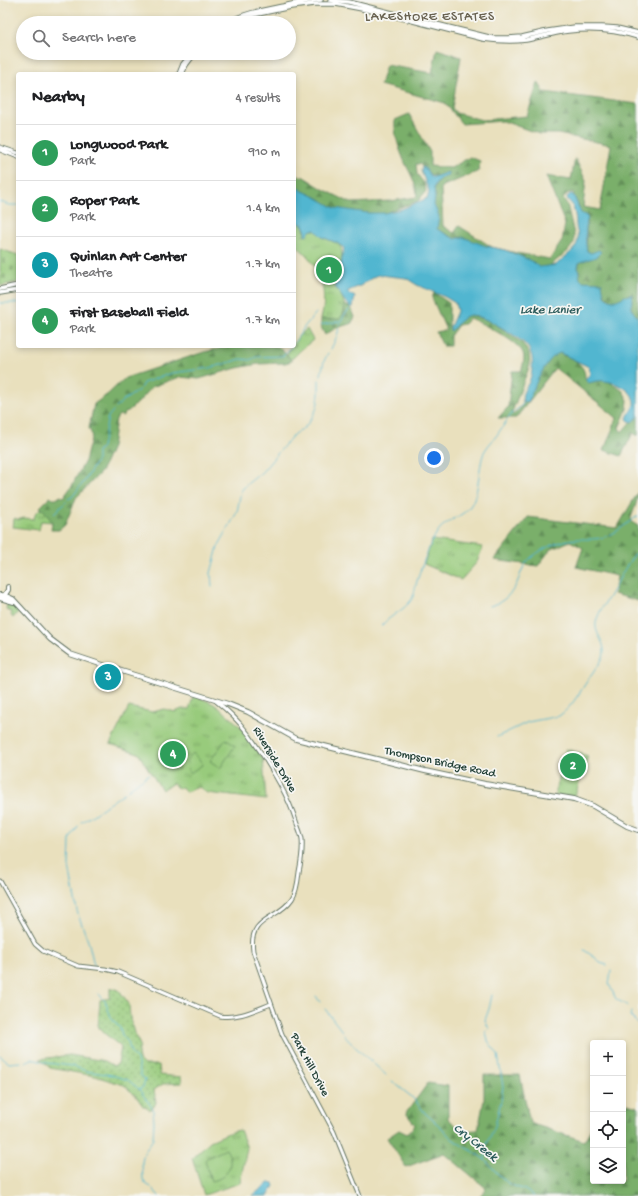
<!DOCTYPE html>
<html lang="en">
<head>
<meta charset="utf-8">
<style>
	:root { --surface:#fff; --page:#f6f6f6; --text:#202124; --muted:#757577; --line:#e0e0e0; --accent:#c8321e }
	body { margin:0; font-family:"Gochi Hand",sans-serif; background:var(--page); color:var(--text) }
	.controls { position:absolute; right:12px; bottom:12px; display:grid; overflow:hidden; border-radius:4px; box-shadow:0 2px 6px #0003 }
	.controls button { width:36px; height:36px; display:grid; place-items:center; padding:0; border:0; border-bottom:1px solid var(--line); background:var(--surface); color:var(--text); font:20px sans-serif }
	.you { position:absolute; left:434px; top:458px; width:14px; height:14px; margin:-10px; border:3px solid #fff; border-radius:50%; background:#1a73e8; box-shadow:0 0 0 6px #1a73e833 }
	.badge { display:grid; place-items:center; width:26px; height:26px; border-radius:50%; background:var(--accent); color:#fff; font-size:13px; font-weight:700 }
	.pin { position:absolute; translate:-50% -50%; border:2px solid #fff; box-shadow:0 1px 4px #0006 }
	.list { margin:0; padding:0; list-style:none }
	h2 { display:flex; justify-content:space-between; align-items:center; height:52px; margin:0; padding:0 16px; font-size:17px }
	h2 small { font-size:13px; font-weight:400; color:var(--muted) }
	.list li { display:grid; grid-template-columns:26px 1fr auto; gap:12px; align-items:center; box-sizing:border-box; height:56px; padding:0 16px; border-top:1px solid var(--line) }
	.list b { display:block; font-size:15px; white-space:nowrap }
	.list p { margin:0; font-size:13px; white-space:nowrap; color:var(--muted) }
	.list em { font-size:13px; font-style:normal; color:var(--muted) }
	.icon { flex:none; width:22px; height:22px; fill:none; stroke:currentColor; stroke-width:2; stroke-linecap:round; stroke-linejoin:round }
	.map { position:relative; flex:none; width:638px; height:1196px; overflow:hidden }
	.search { position:absolute; background:var(--surface); box-shadow:0 2px 6px #0003; left:16px; top:16px; width:280px; height:44px; display:flex; align-items:center; gap:10px; box-sizing:border-box; padding:0 14px; border-radius:22px; color:var(--muted); font-size:15px }
	.panel { position:absolute; background:var(--surface); box-shadow:0 2px 6px #0003; left:16px; top:72px; width:280px; height:276px; border-radius:4px }
	.map>svg:first-child { display:block }
</style>
</head>
<body>
<div class="map">
<svg width="638" height="1196" viewBox="0 0 638 1196">
	<defs>
		<pattern id="grass-dots" width="8" height="8" patternUnits="userSpaceOnUse"><rect width="8" height="8" fill="#98cb7b"/><path d="M2 2h.1M6 6h.1" fill="none" stroke="#7ba666" stroke-width="1.8" stroke-linecap="round"/></pattern>
		<pattern id="forest-firs" width="22" height="20" patternUnits="userSpaceOnUse"><rect width="22" height="20" fill="#7aaf6b"/><path d="M5 1l3.5 6h-7zM16 11l3.5 6h-7z" fill="#639059"/></pattern>
		<pattern id="cemetery-stones" width="16" height="16" patternUnits="userSpaceOnUse"><rect width="16" height="16" fill="#98cb7b"/><path d="M2 7V4a2 2 0 0 1 4 0v3zM10 15v-3a2 2 0 0 1 4 0v3z" fill="#7ba666"/></pattern>
		<pattern id="park-tufts" width="24" height="20" patternUnits="userSpaceOnUse"><rect width="24" height="20" fill="#98cb7b"/><path d="M3 7l-1-3M5 7V3M7 7l1-3M15 17l-1-3M17 17v-4M19 17l1-3" fill="none" stroke="#7ba666"/></pattern>
	</defs>
	<rect width="100%" height="100%" fill="#f6f6f2"/>
	<filter id="ink" filterUnits="userSpaceOnUse"><feTurbulence type="fractalNoise" baseFrequency=".025" numOctaves="2"/><feDisplacementMap in="SourceGraphic" scale="8" xChannelSelector="R" yChannelSelector="G"/><feConvolveMatrix kernelMatrix="1 2 1 2 8 2 1 2 1" color-interpolation-filters="sRGB"/></filter>
	<filter id="wash" filterUnits="userSpaceOnUse"><feTurbulence type="fractalNoise" baseFrequency=".012" numOctaves="4" result="noise"/><feDisplacementMap in="SourceGraphic" scale="16" xChannelSelector="R" yChannelSelector="G"/><feGaussianBlur stdDeviation="0.9" result="paint"/><feColorMatrix in="noise" values="0 0 0 0 0 0 0 0 0 0 0 0 0 0 0 0 0 1.4 0 .05"/><feComposite in="paint" operator="in"/></filter>
	<g filter="url(#wash)">
		<rect width="100%" height="100%" fill="#e9e0bd"/>
		<path fill="url(#grass-dots)" stroke="#5c8458" d="M 110,987 L 119,990 L 129,1004 L 130,1018 L 134,1033 L 140,1045 L 138,1054 L 139,1060 L 144,1065 L 159,1065 L 160,1075 L 181,1077 L 182,1083 L 163,1084 L 154,1090 L 156,1103 L 150,1110 L 143,1106 L 136,1096 L 124,1085 L 95,1076 L 50,1068 L 40,1059 L 70,1055 L 105,1061 L 114,1066 L 118,1064 L 121,1047 L 98,1028 L 100,1000 L 110,998 Z"/>
		<path fill="url(#forest-firs)" stroke="#4c7650" d="M 437,49 L 461,57 L 452,108 L 456,113 L 482,120 L 527,116 L 538,82 L 544,92 L 638,104 L 638,318 L 631,311 L 632,295 L 628,295 L 619,301 L 612,300 L 605,296 L 602,289 L 584,284 L 579,279 L 580,272 L 577,266 L 581,261 L 593,258 L 593,253 L 587,252 L 586,231 L 588,216 L 582,215 L 577,206 L 573,192 L 568,193 L 563,199 L 567,204 L 574,234 L 574,243 L 568,251 L 547,268 L 540,268 L 461,237 L 453,239 L 434,229 L 438,219 L 437,212 L 431,206 L 433,192 L 438,179 L 437,177 C 429,175 425,171 420,164 L 416,164 L 417,174 L 424,183 L 426,191 L 418,201 L 390,211 L 382,216 L 346,212 L 327,206 L 294,189 L 294,175 L 304,177 L 323,189 L 351,203 L 390,201 L 417,197 C 417,182 408,171 403,158 C 398,146 394,133 395,120 L 409,114 L 430,152 L 430,166 L 451,168 L 470,157 L 480,161 L 479,171 L 441,187 L 443,226 L 454,233 L 459,226 L 492,247 L 517,253 L 550,259 L 562,241 L 565,224 L 546,176 L 571,180 L 575,158 L 586,181 L 583,207 L 600,210 L 611,145 L 558,134 L 539,134 L 503,121 L 462,124 L 445,103 L 380,85 L 386,65 L 432,73 Z
			M 434,293 L 449,303 L 449,329 L 452,329 L 465,316 L 471,315 L 493,322 L 522,343 L 529,353 L 530,365 L 512,412 L 513,415 C 532,401 536,375 550,357 C 552,355 556,354 558,352 C 571,358 586,363 585,379 L 608,381 L 623,391 L 628,400 L 627,409 L 619,428 L 622,432 C 627,425 633,420 638,414 L 638,436 L 633,433 L 621,456 L 604,450 L 617,418 L 555,368 L 516,418 L 498,418 L 508,407 L 512,371 L 521,371 C 523,365 525,359 523,353 C 519,342 480,322 469,318 L 464,324 L 458,325 L 450,336 L 450,346 L 443,346 L 436,332 L 446,330 L 432,298 Z
			M 344,304 L 348,307 L 350,305 L 355,317 L 351,324 C 341,326 333,329 325,335 L 321,327 L 321,319 L 339,319 L 344,313 Z
			M 232,346 L 264,346 L 279,347 L 292,361 L 285,363 L 259,364 L 237,368 L 199,379 L 180,377 L 168,381 L 152,387 L 139,402 L 122,416 L 119,415 L 116,419 L 112,447 L 101,472 L 76,498 L 65,525 L 59,530 L 51,530 L 52,522 L 40,507 L 50,497 C 54,500 56,500 60,496 L 63,498 L 71,487 L 85,461 L 92,435 L 89,428 L 94,404 L 108,394 L 125,378 L 204,352 Z
			M 638,492 C 638,502 633,511 630,521 L 638,526 L 638,601 L 614,594 L 617,576 L 576,567 L 583,548 L 570,541 L 550,550 L 538,566 L 494,560 L 528,517 L 617,528 Z
			M 484,1075 L 520,1075 L 530,1123 L 584,1141 L 593,1125 L 593,1181 L 623,1181 L 623,1103 L 638,1107 L 638,1196 L 480,1196 L 486,1188 L 444,1153 L 406,1167 L 387,1138 L 399,1130 L 407,1134 L 415,1125 L 406,1113 L 428,1083 L 448,1086 L 448,1119 L 463,1131 L 478,1130 L 484,1100 Z"/>
		<path fill="url(#cemetery-stones)" stroke="#5c8458" d="M 0,249 L 18,255 L 18,282 L 0,286 Z"/>
		<path fill="url(#park-tufts)" stroke="#5c8458" d="M 294,220 L 303,224 L 305,233 L 311,230 L 315,230 L 322,237 L 339,244 L 342,241 L 340,245 C 343,250 342,268 339,274 C 338,279 336,281 335,287 C 343,295 349,310 339,319 L 321,319 C 329,290 319,262 294,244 Z
			M 307,329 L 313,340 L 302,349 L 293,358 L 290,359 L 287,354 L 292,346 L 294,346 C 294,339 302,333 307,329 Z
			M 40,509 L 42,510 L 43,509 L 52,522 L 41,521 L 39,530 L 13,527 L 14,519 L 16,518 L 17,520 L 24,518 L 34,519 L 35,514 Z
			M 432,540 L 483,547 L 477,562 L 461,580 L 424,564 Z
			M 7,602 L 15,605 L 20,610 L 13,618 L 11,615 L 12,612 L 6,610 Z
			M 194,695 L 214,704 L 228,715 L 245,731 L 263,759 L 266,800 L 207,793 L 199,787 L 186,792 L 182,787 L 178,789 L 173,783 L 162,790 L 138,753 L 110,744 L 129,707 L 152,712 L 165,709 L 175,712 L 182,709 L 189,709 Z
			M 566,749 L 588,756 L 574,799 L 555,795 Z
			M 240,1130 L 247,1148 L 240,1183 L 204,1195 L 192,1158 L 210,1141 L 231,1132 Z"/>
		<path fill="#98cb7b" stroke="#5c8458" d="M 226,739 L 235,746 L 220,768 L 210,761 Z
			M 172,753 L 174,754 L 179,769 C 170,772 163,768 158,760 L 158,759 Z
			M 193,753 L 202,763 L 202,765 L 190,773 C 186,766 186,759 193,753 Z
			M 226,1149 C 236,1164 227,1179 211,1181 L 205,1160 L 207,1158 Z"/>
		<path fill="#51b6d0" stroke="#387a82" d="M 422,167 L 426,169 L 431,177 L 434,177 L 448,172 L 448,175 C 441,177 437,180 434,187 L 435,198 L 434,205 L 439,216 L 437,229 L 455,239 L 463,237 L 486,246 L 505,250 L 532,261 L 539,267 L 556,265 C 559,263 561,259 565,257 C 571,252 578,247 578,237 C 578,233 576,229 576,225 C 576,219 575,213 573,207 C 572,202 567,202 567,197 L 570,194 L 572,194 L 574,196 L 581,213 L 585,215 L 588,218 C 585,224 585,244 587,251 L 591,253 L 599,250 L 601,252 C 596,260 587,258 579,263 L 578,267 L 580,279 L 583,281 L 600,282 L 602,283 L 604,295 C 616,308 622,293 633,295 C 631,303 630,311 638,317 L 638,417 L 632,422 L 629,421 L 627,419 C 628,412 635,408 634,402 C 633,389 615,382 604,381 C 599,380 594,382 588,383 L 585,379 L 590,374 L 589,367 L 560,353 C 547,356 533,388 529,401 L 527,402 L 523,402 C 520,394 526,388 529,382 C 532,374 533,366 532,357 C 531,352 529,348 525,344 C 516,335 483,315 470,315 C 463,316 456,326 451,331 L 450,330 L 450,327 L 457,311 L 455,303 L 445,297 L 417,285 L 406,278 L 380,275 L 375,276 L 360,286 L 348,291 L 348,293 L 355,297 L 353,307 L 351,308 L 350,306 C 344,303 341,293 335,287 L 336,279 L 339,274 L 344,248 L 337,243 L 322,237 L 315,230 L 311,230 L 306,236 L 304,235 L 306,232 L 303,225 L 294,220 L 294,185 L 303,191 L 316,197 L 335,208 L 368,213 L 384,213 L 402,209 L 423,200 L 427,198 L 428,196 L 429,191 L 421,171 Z
			M 270,1182 L 273,1183 L 274,1186 L 268,1196 L 252,1196 L 257,1192 Z"/>
		<g fill="none" stroke-linecap="round" stroke-linejoin="round">
			<path stroke="#51b6d0" stroke-width="1" d="M 0,202 L 9,205 L 18,205
				M 0,303 L 18,303
				M 320,325 L 340,321
				M 294,343 L 305,326 L 316,313
				M 331,349 L 337,336 L 341,321 L 344,315 L 351,308
				M 321,375 L 324,361 L 328,353
				M 116,408 L 123,400 L 129,397 L 140,389 L 143,383 L 172,373 L 210,368 L 241,359 L 250,360 L 256,357 L 283,356 L 292,346
				M 68,499 L 72,497 L 86,479 L 97,460 L 97,452 L 102,447 L 108,417 L 113,411
				M 54,513 L 66,502
				M 212,587 L 211,573 L 218,547 L 237,512 L 241,491 L 247,484 L 262,472 L 294,434 L 304,428 L 309,422 L 317,408 L 319,394 L 319,380
				M 490,606 C 501,604 512,594 517,583 C 521,574 523,563 532,557 C 544,547 561,540 577,539 C 587,539 598,540 607,536 C 619,532 627,522 638,516
				M 382,625 C 391,615 405,610 412,599 C 415,593 415,587 417,581 C 422,566 429,544 438,531 C 447,519 464,517 471,505 C 480,490 478,468 484,452 L 488,446 L 497,435 L 512,413 L 521,406 L 524,402
				M 497,737 L 528,722 L 559,716 C 574,706 582,687 593,673 C 597,666 604,660 604,651 C 604,640 594,633 596,622 C 599,610 607,601 613,590 C 621,577 627,562 638,551
				M 127,791 L 130,788 L 149,774
				M 81,822 L 90,817 L 124,793
				M 78,826 L 70,840 L 69,866 L 77,911 L 89,944 L 94,965
				M 584,950 L 597,959 L 600,963 L 607,965
				M 611,971 L 609,984 L 616,999 L 628,1006
				M 99,994 L 105,1001 L 111,1017 L 120,1028 L 122,1035 L 128,1042 L 131,1053 L 137,1060 L 141,1076 L 145,1079 L 143,1087 L 139,1089 L 153,1109 L 154,1122 L 153,1139 L 144,1153 L 142,1162 L 143,1179 L 146,1184 L 151,1187
				M 316,996 L 320,1002
				M 325,1009 L 342,1031
				M 631,1012 L 630,1016 L 638,1024
				M 489,1029 L 485,1020 L 489,1009 L 492,995
				M 344,1034 L 351,1043 L 386,1075
				M 0,1056 L 9,1063 L 21,1062
				M 25,1062 L 32,1059 L 47,1063 L 73,1066 L 86,1071 L 112,1075 L 128,1080 L 139,1089
				M 392,1081 L 413,1098 L 425,1113 L 443,1129 L 451,1138 L 466,1148 L 473,1151 L 485,1160 L 498,1174 L 509,1184 L 525,1190 L 534,1196
				M 485,1160 L 486,1146 L 495,1126 L 501,1101 L 503,1087 L 498,1055 L 488,1041 L 486,1032 L 487,1031
				M 153,1189 L 159,1196"/>
		</g>
	</g>
	<g filter="url(#ink)">
		<g fill="none" stroke-linecap="round" stroke-linejoin="round">
			<g stroke="#667664" stroke-width="5">
				<path id="secondary" d="M 0,147 L 18,153
					M 0,150 L 18,157
					M 216,701 C 227,710 237,719 246,731 C 251,737 255,744 260,751 C 274,773 288,796 296,821 C 298,827 301,833 302,839 C 303,850 301,862 299,872 C 298,881 297,892 292,899 C 277,921 248,916 253,951 L 282,1034 L 334,1132 L 360,1196
					M 0,881 L 35,944 L 43,951 L 78,966 L 105,969 L 118,972 L 220,1016 C 237,1019 255,1010 271,1004"/>
			</g>
			<g stroke="#667664" stroke-width="5.5">
				<path id="primary" d="M 330,0 L 349,2 L 444,26 L 493,38 L 509,38 L 522,37 L 548,31 L 575,27 L 602,27 L 617,28 L 638,33
					M 226,23 C 244,13 263,10 283,6 C 296,3 308,0 321,0
					M 232,23 L 253,15 L 291,7 L 314,4 L 336,4 L 357,8 L 382,13 L 483,39 C 497,41 511,42 526,40 C 540,37 554,33 568,31 C 592,28 615,30 638,37
					M 179,74 L 183,64 L 192,53
					M 182,74 L 186,65 L 195,53
					M 0,289 L 18,285
					M 0,293 L 18,290"/>
			</g>
			<g stroke="#667664" stroke-width="6">
				<path id="trunk" d="M 0,595 L 6,596 L 13,599 L 50,639 L 70,654 L 115,669 L 228,704 L 248,712 L 296,739 L 425,771 L 485,784 L 574,799 L 593,806 L 627,826 L 638,830
					M 5,597 L 4,596 L 8,590 L 8,587
					M 0,598 L 14,602"/>
			</g>
			<use href="#secondary" stroke="#fff" stroke-width="3"/>
			<use href="#primary" stroke="#fff" stroke-width="3.5"/>
			<use href="#trunk" stroke="#fff" stroke-width="4"/>
		</g>
	</g>
	<g text-anchor="middle" dominant-baseline="central" stroke-width="3.5" stroke-linejoin="round" paint-order="stroke">
		<g font-size="12" fill="#1f3d34" stroke="#f6f6f2">
			<text transform="translate(274 760) rotate(59)">Riverside Drive</text>
			<text transform="translate(440 763) rotate(12)">Thompson Bridge Road</text>
			<text transform="translate(309 1065) rotate(62)">Park Hill Drive</text>
		</g>
		<g font-size="13" letter-spacing="1" fill="#696251" stroke="#f6f6f2">
			<text x="430" y="17">LAKESHORE ESTATES</text>
		</g>
		<g font-size="13" font-style="italic" fill="#2c5b5b" stroke="#f6f6f2">
			<text x="550" y="310">Lake Lanier</text>
			<text transform="translate(475 1143) rotate(38)">Cry Creek</text>
		</g>
	</g>
</svg>
<div class="controls">
<button>+</button>
<button>−</button>
<button><svg class="icon" aria-label="locate" viewBox="0 0 24 24"><circle cx="12" cy="12" r="6"/><path d="M12 2v4M12 18v4M2 12h4M18 12h4"/></svg></button>
<button><svg class="icon" aria-label="layers" viewBox="0 0 24 24"><path d="M12 4l9 5-9 5-9-5zM3 14l9 5 9-5"/></svg></button>
</div>
<div class="you"></div>
<div class="pin badge" style="left:329px;top:270px;background:#2e9e5b">1</div>
<div class="pin badge" style="left:573px;top:766px;background:#2e9e5b">2</div>
<div class="pin badge" style="left:108px;top:677px;background:#0f9aa8">3</div>
<div class="pin badge" style="left:173px;top:754px;background:#2e9e5b">4</div>
<div class="search"><svg class="icon" aria-label="search" viewBox="0 0 24 24"><circle cx="10" cy="10" r="6"/><path d="M15 15l6 6"/></svg>Search here</div>
<section class="panel">
<h2>Nearby<small>4 results</small></h2>
<ul class="list">
<li><span class="badge" style="background:#2e9e5b">1</span><div><b>Longwood Park</b><p>Park</p></div><em>910 m</em></li>
<li><span class="badge" style="background:#2e9e5b">2</span><div><b>Roper Park</b><p>Park</p></div><em>1.4 km</em></li>
<li><span class="badge" style="background:#0f9aa8">3</span><div><b>Quinlan Art Center</b><p>Theatre</p></div><em>1.7 km</em></li>
<li><span class="badge" style="background:#2e9e5b">4</span><div><b>First Baseball Field</b><p>Park</p></div><em>1.7 km</em></li>
</ul>
</section>
</div>
</body>
</html>
